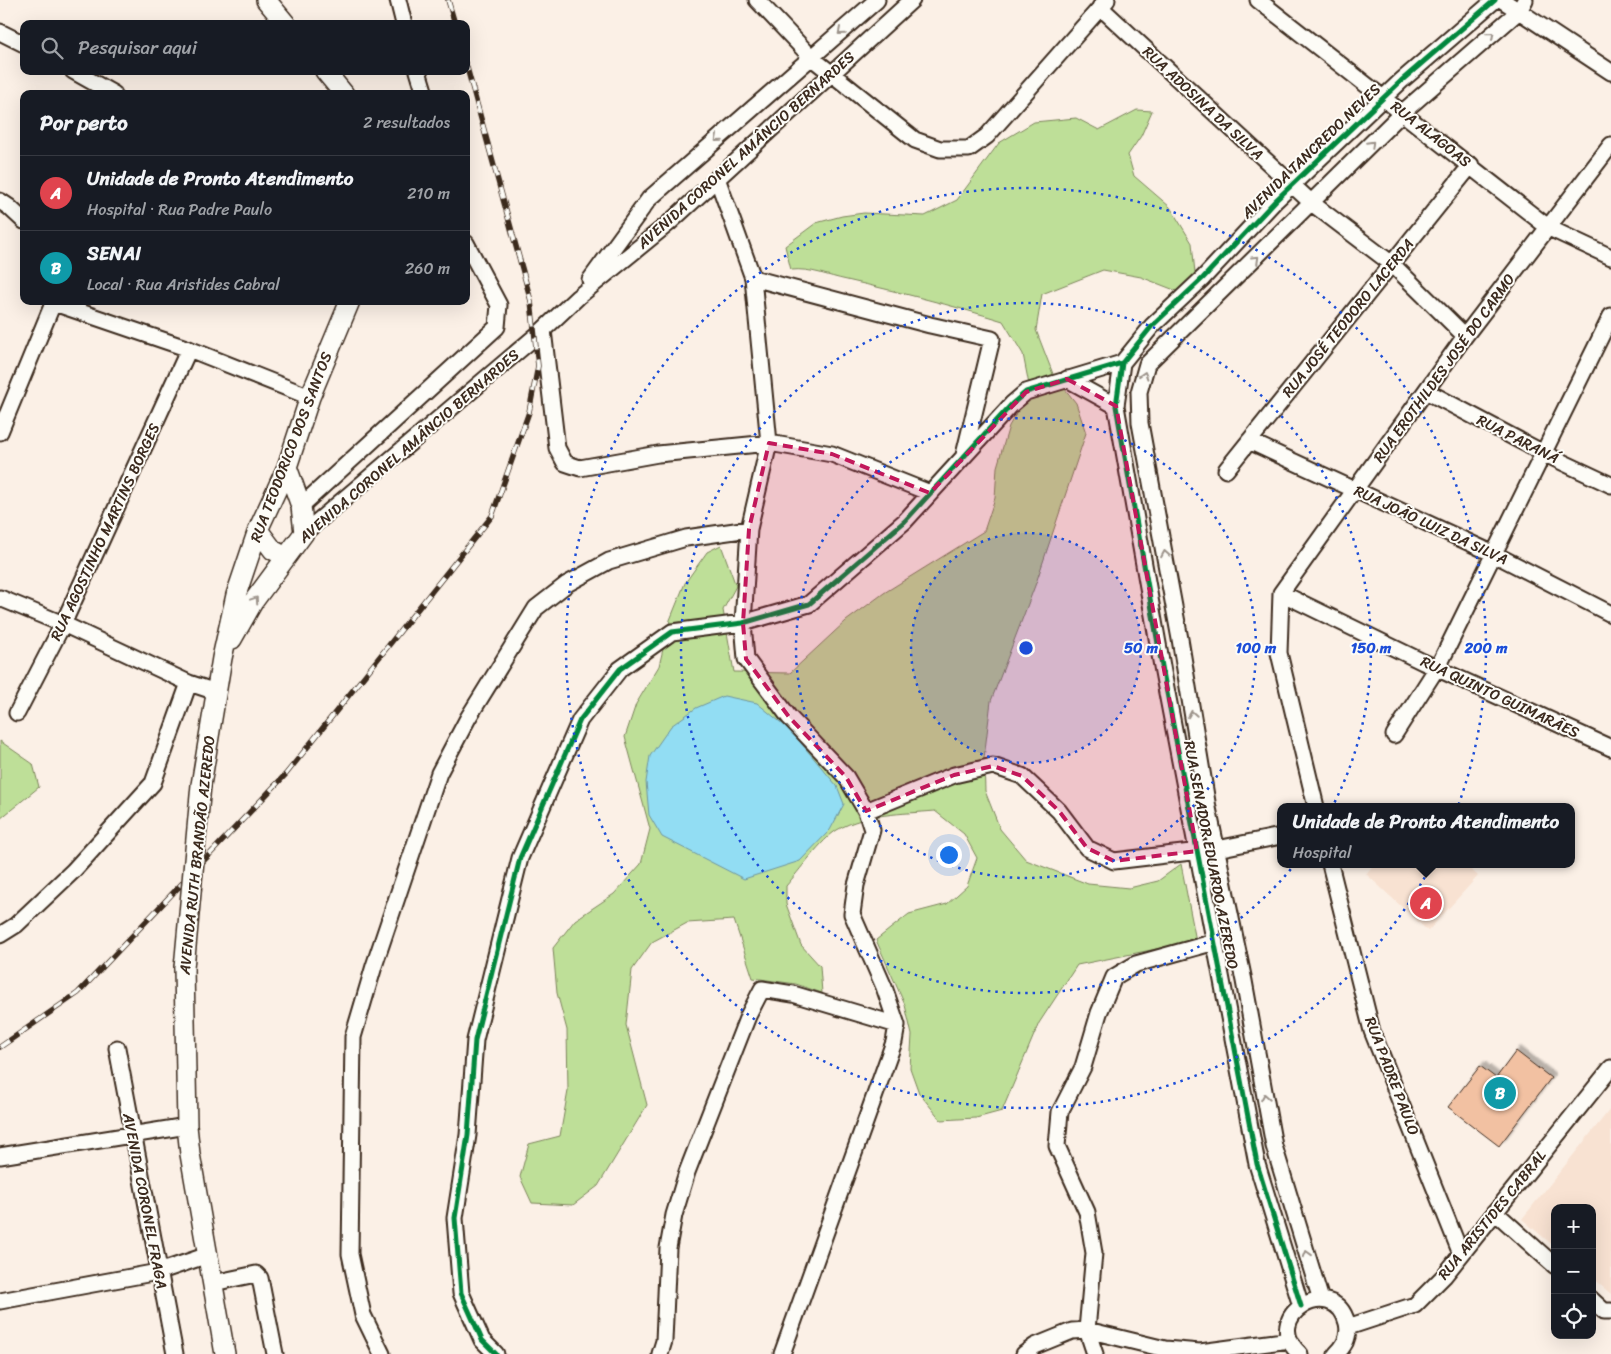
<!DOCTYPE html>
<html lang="pt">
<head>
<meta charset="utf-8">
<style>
	:root { --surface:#171b24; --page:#20242c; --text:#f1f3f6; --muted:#9ea1a6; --line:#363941; --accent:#c8321e }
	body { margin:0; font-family:Sriracha,sans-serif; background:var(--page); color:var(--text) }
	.controls { position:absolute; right:15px; bottom:15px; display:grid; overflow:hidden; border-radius:10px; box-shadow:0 5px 20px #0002 }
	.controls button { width:45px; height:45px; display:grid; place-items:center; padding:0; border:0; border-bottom:1px solid var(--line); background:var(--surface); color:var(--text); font:25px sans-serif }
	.you { position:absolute; left:948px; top:854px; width:18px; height:18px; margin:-12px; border:4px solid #fff; border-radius:50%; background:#1a73e8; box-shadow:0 0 0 8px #1a73e833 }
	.badge { display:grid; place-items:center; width:32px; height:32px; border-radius:50%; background:var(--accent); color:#fff; font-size:16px; font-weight:700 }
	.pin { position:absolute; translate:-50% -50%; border:2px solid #fff; box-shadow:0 1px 5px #0006 }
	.popup { position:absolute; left:1277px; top:803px; width:298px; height:65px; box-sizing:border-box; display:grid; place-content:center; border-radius:10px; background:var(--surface); filter:drop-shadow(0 1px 4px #0005); font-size:16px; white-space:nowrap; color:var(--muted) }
	.popup b { font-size:19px; color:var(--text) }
	.popup::after { content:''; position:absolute; left:50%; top:100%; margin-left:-10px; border:10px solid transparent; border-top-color:var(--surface) }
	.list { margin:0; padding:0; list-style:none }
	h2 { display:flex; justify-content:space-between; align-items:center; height:65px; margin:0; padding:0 20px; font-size:21px }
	h2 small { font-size:16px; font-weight:400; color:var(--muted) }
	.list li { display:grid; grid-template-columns:32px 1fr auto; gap:15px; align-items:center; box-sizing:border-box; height:75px; padding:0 20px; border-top:1px solid var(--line) }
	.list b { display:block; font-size:19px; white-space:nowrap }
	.list p { margin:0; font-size:16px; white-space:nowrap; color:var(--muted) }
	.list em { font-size:16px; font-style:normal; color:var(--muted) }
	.icon { flex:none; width:28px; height:28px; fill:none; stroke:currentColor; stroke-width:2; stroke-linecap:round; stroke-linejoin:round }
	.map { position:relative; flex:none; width:1611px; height:1354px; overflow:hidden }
	.search { position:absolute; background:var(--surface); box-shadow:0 5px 20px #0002; left:20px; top:20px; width:450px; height:55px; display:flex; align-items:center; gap:12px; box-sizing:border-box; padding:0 18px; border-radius:10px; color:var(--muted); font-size:19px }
	.panel { position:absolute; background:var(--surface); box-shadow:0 5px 20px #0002; left:20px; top:90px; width:450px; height:215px; border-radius:10px }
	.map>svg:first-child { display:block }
</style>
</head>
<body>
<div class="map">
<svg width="1611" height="1354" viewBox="0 0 1611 1354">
	<defs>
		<filter id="shadow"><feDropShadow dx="4.5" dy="-4.5" stdDeviation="1" flood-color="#0004"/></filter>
	</defs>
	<rect width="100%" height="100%" fill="#fbf0e6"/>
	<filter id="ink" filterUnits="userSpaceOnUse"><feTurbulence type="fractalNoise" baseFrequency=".02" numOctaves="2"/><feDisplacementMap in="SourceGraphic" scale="10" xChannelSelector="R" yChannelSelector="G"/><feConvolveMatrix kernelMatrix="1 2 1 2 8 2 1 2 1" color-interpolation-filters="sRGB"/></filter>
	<g filter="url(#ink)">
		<path fill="#f8e2d2" d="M 1374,864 L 1465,864 L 1478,876 L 1428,931 L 1366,874 Z
			M 1611,1108 L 1611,1294 L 1592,1278 L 1592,1208 L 1555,1208 L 1555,1247 L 1522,1219 Z"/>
		<path fill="#bedf98" stroke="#7c845b" d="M 1137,110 L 1152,111 L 1141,136 L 1128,155 L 1134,176 L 1170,207 L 1192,243 L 1195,273 L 1177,291 L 1141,277 L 1103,270 L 1042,294 L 1036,330 L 1053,374 L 1076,403 L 1086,433 L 1036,583 L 991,701 L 984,758 L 985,791 L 1000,829 L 1026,860 L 1088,884 L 1129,888 L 1158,881 L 1181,864 L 1196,941 L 1077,965 L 1039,1023 L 1002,1111 L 976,1118 L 941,1120 L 919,1093 L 910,1068 L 912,1035 L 905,1005 L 876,940 L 909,914 L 947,904 L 967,886 L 977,858 L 964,834 L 935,811 C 903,814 866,813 837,830 C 822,839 799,871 786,886 L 786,904 L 801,945 L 820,966 L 822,993 L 796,984 L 753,978 L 734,920 L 687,923 L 652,942 L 632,970 L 626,1025 L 647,1105 L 598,1186 L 573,1205 L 532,1203 L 520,1177 L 529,1144 L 560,1136 L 568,1091 L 567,1030 L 557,993 L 553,948 L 575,920 L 614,894 L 641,864 L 650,829 L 625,737 L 636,704 L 659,666 L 670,620 L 685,583 L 707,552 L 721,545 L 736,586 L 723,610 L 734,672 L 790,673 L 846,621 L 884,593 L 984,531 L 995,498 L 997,467 L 1009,426 L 1030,390 L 1023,354 L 1003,321 C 951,305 899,292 847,280 C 827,276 811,268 791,270 L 785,246 L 816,223 L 842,216 L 864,213 L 925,216 L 957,200 L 999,143 L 1034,122 L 1076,118 L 1099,130 Z
			M 0,741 L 33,764 L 39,787 L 0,819 Z"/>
		<path fill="#92ddf3" stroke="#6f959e" d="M 724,696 L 757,703 L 790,730 L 837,786 L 844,804 L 830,830 L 800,861 L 744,879 L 662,837 L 649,815 L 646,782 L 650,756 L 671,726 L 696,708 Z"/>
		<path fill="#f2c1a2" stroke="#3b2a1e" filter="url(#shadow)" d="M 1516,1051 L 1551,1078 L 1499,1146 L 1448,1107 L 1480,1066 L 1496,1078 Z"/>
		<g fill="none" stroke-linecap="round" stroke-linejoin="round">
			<g stroke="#3b2a1e" stroke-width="19">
				<path id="minor" d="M 398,0 L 404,24
					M 757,0 L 812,58 L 915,140 L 940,149 L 969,149 L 987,136 L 1107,0
					M 1258,0 L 1549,228 L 1611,257
					M 1502,0 L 1611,72
					M 1100,7 L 1313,204 L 1392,264 L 1465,336
					M 0,32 L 24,44
					M 73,71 L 114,94
					M 418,71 L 425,94
					M 717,178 L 753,278 L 769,443 L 749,529 L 743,623 L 746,659 L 789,717 L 846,777 L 866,811 L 954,775 L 993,766 L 1022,776 L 1059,811 L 1087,848 L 1114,861 L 1217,849 L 1281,836
					M 0,201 L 9,207 L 24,221
					M 753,278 L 930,325 L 992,339 L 964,455
					M 590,280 L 649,199 L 877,0
					M 54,303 L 189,349 L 310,397
					M 543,330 L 557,448 L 565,463 L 580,468 L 658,454 L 769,443 L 832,454 L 930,493
					M 1067,379 L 1116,406
					M 1426,391 L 1545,454 L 1611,485
					M 0,432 L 54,301
					M 1249,441 L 1494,554 L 1611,614
					M 1226,470 L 1471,165
					M 301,506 L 497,327 L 499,305 L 466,243
					M 304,533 L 543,330 L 578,297 L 669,223 L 912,0
					M 1281,593 L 1465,336 L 1611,145
					M 1281,593 L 1423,662 L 1611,748
					M 1281,593 L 1279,653 L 1316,807
					M 0,598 L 63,624 L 189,683 L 216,692
					M 17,713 L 63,624 L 189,349
					M 1394,735 L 1440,663 L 1611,316
					M 1330,864 L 1372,1031 L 1461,1254
					M 0,935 L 16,925 L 73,871 L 153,783 L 189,683
					M 117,1048 L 175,1354
					M 0,1156 L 187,1126
					M 1495,1212 L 1555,1266
					M 213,1283 L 256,1274 L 260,1278 L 275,1354
					M 1321,1300 L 1274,1146 L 1244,981 L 1208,808 L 1180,639 L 1140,423 L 1139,392 L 1147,364 L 1403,112 L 1519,11 L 1525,0
					M 1592,1300 L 1604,1311 L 1611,1311
					M 0,1301 L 158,1272 L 208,1255
					M 1301,1306 L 1257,1164 L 1163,672 L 1116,406 L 1122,363 L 1152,326 L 1203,278 L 1276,200 L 1401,81 L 1495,0
					M 1348,1327 L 1415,1305 L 1444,1276 L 1611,1068
					M 382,1354 L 363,1315 L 350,1254 L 353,1037 L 374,966 L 439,773 L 468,718 L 536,608 L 567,584 L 609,561 L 686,538 L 749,529
					M 496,1354 L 482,1340 L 461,1293 L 455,1218 L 468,1135 L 475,1040 L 520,858 L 580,720 L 620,669 L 672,632 L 743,623 L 809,604 L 905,521 L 1012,404 L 1026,392 L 1122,363
					M 660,1354 L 664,1341 L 668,1248 L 674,1215 L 687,1172 L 748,1016 L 762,989 L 793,994 L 897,1025
					M 782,1354 L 894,1042 L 897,1025 L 884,987 L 852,914 L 856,885 L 872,830 L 866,811
					M 1024,1354 L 1035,1346 L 1072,1331 L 1087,1330 L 1165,1349 L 1200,1352 L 1290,1340
					M 1095,1354 L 1087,1330 L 1094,1253 L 1087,1212 L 1057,1146 L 1060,1112 L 1083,1067 L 1099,1013 L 1114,977 L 1136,964 L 1215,942
					M 1300,1354 C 1258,1316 1334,1273 1347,1323 C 1350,1336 1345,1346 1336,1354"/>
			</g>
			<g stroke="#3b2a1e" stroke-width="22">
				<path id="major" d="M 266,0 L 286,24
					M 325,71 L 344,94
					M 258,530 L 273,550 L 286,557
					M 232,639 L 253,602 L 304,533 L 301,506 L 287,467
					M 201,785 L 222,658 L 236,595 L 258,530 L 287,467 L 310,397 L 350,301
					M 184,968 L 187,1126 L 190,1154 L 225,1354"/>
			</g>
			<use href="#minor" stroke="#fdfcf7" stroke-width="15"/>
			<use href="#major" stroke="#fdfcf7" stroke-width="19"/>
			<g stroke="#3b2a1e" stroke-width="5.5">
				<path id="rail" d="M 448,0 L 455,24
					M 0,1047 L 78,993 L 286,774 L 492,516 L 529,412 L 538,366 L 531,301 L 466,64"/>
			</g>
			<use href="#rail" stroke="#fdfcf7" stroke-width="4" stroke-dasharray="11" stroke-linecap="butt"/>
			<g stroke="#3b2a1e" stroke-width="22" stroke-linecap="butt">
				<path id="major-bridge" d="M 184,968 L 201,785"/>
			</g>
			<use href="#major-bridge" stroke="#fdfcf7" stroke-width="19"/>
			<g stroke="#fdfcf7" stroke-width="8">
				<path id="cycleway" d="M 1301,1306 L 1257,1164 L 1163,672 L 1116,406 L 1122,363 L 1152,326 L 1203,278 L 1276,200 L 1401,81 L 1495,0
					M 496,1354 L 482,1340 L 461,1293 L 455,1218 L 468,1135 L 475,1040 L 520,858 L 580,720 L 620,669 L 672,632 L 743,623 L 809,604 L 905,521 L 1012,404 L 1026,392 L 1122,363"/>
			</g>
			<use href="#cycleway" stroke="#00873e" stroke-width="5"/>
		</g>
		<defs><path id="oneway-chevron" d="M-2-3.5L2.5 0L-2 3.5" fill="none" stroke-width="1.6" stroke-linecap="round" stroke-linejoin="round" transform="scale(1.25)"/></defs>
		<g stroke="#9c938a">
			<use href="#oneway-chevron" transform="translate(841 32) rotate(139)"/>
			<use href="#oneway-chevron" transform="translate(1491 35) rotate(-41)"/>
			<use href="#oneway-chevron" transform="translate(718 139) rotate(139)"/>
			<use href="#oneway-chevron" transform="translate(1371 144) rotate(-45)"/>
			<use href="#oneway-chevron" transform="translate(1256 259) rotate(-44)"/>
			<use href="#oneway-chevron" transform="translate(1144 375) rotate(-73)"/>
			<use href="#oneway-chevron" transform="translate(1165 554) rotate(-100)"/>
			<use href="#oneway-chevron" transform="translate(255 600) rotate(-56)"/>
			<use href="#oneway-chevron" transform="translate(1192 714) rotate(-99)"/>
			<use href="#oneway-chevron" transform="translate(1265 1097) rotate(-100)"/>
			<use href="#oneway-chevron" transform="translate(1307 1254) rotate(-107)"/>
		</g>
	</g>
	<path fill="#c2185b" fill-opacity="0.2" stroke="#c2185b" stroke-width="4" stroke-dasharray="10 6" stroke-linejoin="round" d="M 1067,379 L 1116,406 L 1197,851 L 1114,861 L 1087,848 L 1059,811 L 1022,776 L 993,766 L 954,775 L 866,811 L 846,777 L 789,717 L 746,659 L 743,623 L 749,529 L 769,443 L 832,454 L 930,493 L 1026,392 Z"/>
	<circle cx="1026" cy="648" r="115" fill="#1d4ed8" fill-opacity=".12"/>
	<g fill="none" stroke="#1d4ed8" stroke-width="2.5" stroke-dasharray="2.5 5">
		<circle cx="1026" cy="648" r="115"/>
		<circle cx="1026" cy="648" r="230"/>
		<circle cx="1026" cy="648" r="345"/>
		<circle cx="1026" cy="648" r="460"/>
	</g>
	<g text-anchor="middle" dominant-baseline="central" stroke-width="4" stroke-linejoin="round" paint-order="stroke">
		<g font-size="15" fill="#3b2a1e" stroke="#fdfcf7">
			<text transform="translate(1203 103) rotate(43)">RUA ADOSINA DA SILVA</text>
			<text transform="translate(1431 134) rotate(38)">RUA ALAGOAS</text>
			<text transform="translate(746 150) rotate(-42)">AVENIDA CORONEL AMÂNCIO BERNARDES</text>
			<text transform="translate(1311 151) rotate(-44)">AVENIDA TANCREDO NEVES</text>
			<text transform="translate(1348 318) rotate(-51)">RUA JOSÉ TEODORO LACERDA</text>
			<text transform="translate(1444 368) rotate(-54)">RUA EROTHILDES JOSÉ DO CARMO</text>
			<text transform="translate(1518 439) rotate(27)">RUA PARANÁ</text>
			<text transform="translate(409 446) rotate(-41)">AVENIDA CORONEL AMÂNCIO BERNARDES</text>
			<text transform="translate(291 447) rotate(-69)">RUA TEODORICO DOS SANTOS</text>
			<text transform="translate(1431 525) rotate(25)">RUA JOÃO LUIZ DA SILVA</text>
			<text transform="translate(105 532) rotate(-65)">RUA AGOSTINHO MARTINS BORGES</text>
			<text transform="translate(1500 697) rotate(25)">RUA QUINTO GUIMARÃES</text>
			<text transform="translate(197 855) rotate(-84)">AVENIDA RUTH BRANDÃO AZEREDO</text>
			<text transform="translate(1211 855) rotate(79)">RUA SENADOR EDUARDO AZEREDO</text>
			<text transform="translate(1392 1076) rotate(69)">RUA PADRE PAULO</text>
			<text transform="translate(145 1201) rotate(79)">AVENIDA CORONEL FRAGA</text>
			<text transform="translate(1492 1215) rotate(-51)">RUA ARISTIDES CABRAL</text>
		</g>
	</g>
	<circle cx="1026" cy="648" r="8" fill="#1d4ed8" stroke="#fdfcf7" stroke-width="2.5"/>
	<g font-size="15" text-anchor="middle" font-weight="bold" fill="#1d4ed8" stroke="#fdfcf7" stroke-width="4" stroke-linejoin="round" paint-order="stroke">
		<text x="1141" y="653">50 m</text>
		<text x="1256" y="653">100 m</text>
		<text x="1371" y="653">150 m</text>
		<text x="1486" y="653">200 m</text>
	</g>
</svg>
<div class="controls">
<button>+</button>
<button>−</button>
<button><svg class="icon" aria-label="locate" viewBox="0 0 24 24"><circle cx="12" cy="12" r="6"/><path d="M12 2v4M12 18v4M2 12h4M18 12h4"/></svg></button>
</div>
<div class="you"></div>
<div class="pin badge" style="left:1426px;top:903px;background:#e0444e">A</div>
<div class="popup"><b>Unidade de Pronto Atendimento</b>Hospital</div>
<div class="pin badge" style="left:1500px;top:1093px;background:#0f9aa8">B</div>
<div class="search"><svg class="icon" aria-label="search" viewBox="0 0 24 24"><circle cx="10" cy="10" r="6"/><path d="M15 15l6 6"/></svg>Pesquisar aqui</div>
<section class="panel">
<h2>Por perto<small>2 resultados</small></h2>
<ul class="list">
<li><span class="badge" style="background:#e0444e">A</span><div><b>Unidade de Pronto Atendimento</b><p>Hospital · Rua Padre Paulo</p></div><em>210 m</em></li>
<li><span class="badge" style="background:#0f9aa8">B</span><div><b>SENAI</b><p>Local · Rua Aristides Cabral</p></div><em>260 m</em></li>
</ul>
</section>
</div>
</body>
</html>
